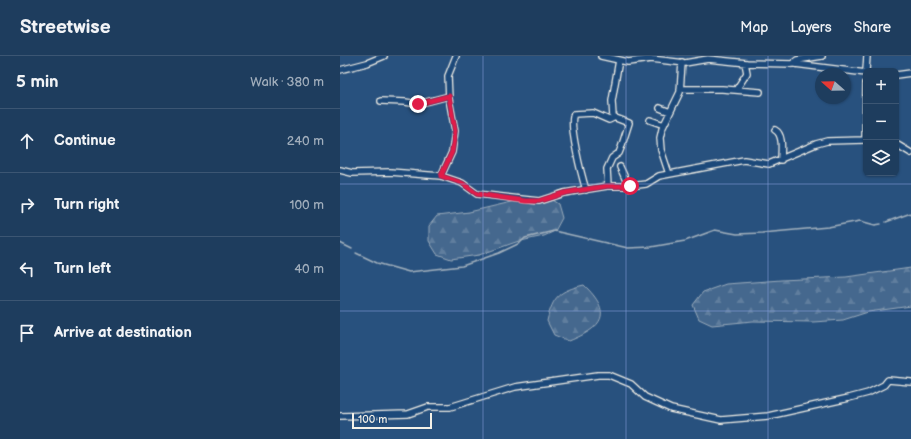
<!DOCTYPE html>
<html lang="en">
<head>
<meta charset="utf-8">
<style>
	:root { --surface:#1e3d5e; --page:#2b4867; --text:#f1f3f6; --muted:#a1aebc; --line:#3c5673 }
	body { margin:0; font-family:"Balsamiq Sans",sans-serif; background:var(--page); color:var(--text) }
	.controls { position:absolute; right:12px; top:12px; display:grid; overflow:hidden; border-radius:6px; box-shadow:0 1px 3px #0004 }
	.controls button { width:36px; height:36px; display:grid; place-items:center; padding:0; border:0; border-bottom:1px solid var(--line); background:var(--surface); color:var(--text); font:20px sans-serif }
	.compass { position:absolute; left:475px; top:12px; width:36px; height:36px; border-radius:50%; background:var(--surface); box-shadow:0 1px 3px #0004; rotate:290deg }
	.scale { position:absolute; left:12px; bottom:10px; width:80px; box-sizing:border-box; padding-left:4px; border:2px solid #f4f1e8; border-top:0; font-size:11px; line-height:14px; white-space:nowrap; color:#f4f1e8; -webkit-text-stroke:3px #1f4a7a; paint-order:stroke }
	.stop { position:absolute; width:12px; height:12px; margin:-9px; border:3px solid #e11d48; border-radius:50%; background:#fff }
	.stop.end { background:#e11d48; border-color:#fff; box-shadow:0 1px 4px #0008 }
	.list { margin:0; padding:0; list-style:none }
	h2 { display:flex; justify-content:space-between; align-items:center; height:52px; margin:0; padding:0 16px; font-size:17px }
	h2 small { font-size:13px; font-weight:400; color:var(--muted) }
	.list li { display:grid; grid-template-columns:26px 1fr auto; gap:12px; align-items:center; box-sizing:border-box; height:64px; padding:0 16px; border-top:1px solid var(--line) }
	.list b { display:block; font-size:15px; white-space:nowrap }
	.list em { font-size:13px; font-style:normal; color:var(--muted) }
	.icon { flex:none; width:22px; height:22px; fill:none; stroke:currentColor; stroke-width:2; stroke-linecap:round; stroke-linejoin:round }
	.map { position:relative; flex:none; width:571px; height:383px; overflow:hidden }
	header { display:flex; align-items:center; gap:24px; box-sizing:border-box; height:56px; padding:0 20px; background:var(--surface); border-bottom:1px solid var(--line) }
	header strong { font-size:19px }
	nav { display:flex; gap:22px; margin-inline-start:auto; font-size:14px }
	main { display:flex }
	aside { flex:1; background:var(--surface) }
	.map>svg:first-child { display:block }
</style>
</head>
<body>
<header>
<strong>Streetwise</strong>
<nav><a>Map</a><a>Layers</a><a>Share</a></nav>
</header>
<main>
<aside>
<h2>5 min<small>Walk · 380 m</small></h2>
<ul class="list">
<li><svg class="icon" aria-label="ahead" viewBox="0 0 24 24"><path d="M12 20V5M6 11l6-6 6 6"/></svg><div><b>Continue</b></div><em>240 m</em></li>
<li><svg class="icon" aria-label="right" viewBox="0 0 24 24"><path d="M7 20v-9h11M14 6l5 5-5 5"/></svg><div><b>Turn right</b></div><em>100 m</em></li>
<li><svg class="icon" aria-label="left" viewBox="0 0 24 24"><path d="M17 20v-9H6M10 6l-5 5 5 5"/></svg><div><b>Turn left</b></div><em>40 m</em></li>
<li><svg class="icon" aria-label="arrive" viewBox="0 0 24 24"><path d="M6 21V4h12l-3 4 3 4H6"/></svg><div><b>Arrive at destination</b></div></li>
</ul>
</aside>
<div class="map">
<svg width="571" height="383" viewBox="0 0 571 383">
	<defs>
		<pattern id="forest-firs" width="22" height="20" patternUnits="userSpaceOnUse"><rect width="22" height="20" fill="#45688e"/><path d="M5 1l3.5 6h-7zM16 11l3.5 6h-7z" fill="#607e9e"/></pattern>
	</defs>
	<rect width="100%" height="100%" fill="#28517e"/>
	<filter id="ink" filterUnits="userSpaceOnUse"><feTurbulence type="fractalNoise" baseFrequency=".025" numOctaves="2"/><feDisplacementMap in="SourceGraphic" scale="8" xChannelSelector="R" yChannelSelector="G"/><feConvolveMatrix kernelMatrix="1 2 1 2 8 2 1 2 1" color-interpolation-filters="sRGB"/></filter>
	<g filter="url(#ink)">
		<path fill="url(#forest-firs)" stroke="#9cacbb" d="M 209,142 L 218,148 L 222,162 L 215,175 L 204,180 L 176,186 L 139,199 L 111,203 L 97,198 L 89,185 L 89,170 L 97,160 L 129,156 L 180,144 Z
			M 571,212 L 571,250 L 528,256 L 503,264 L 473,266 L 413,265 L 372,269 L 359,263 L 353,249 L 363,236 L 386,228 L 441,224 L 506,221 Z
			M 244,229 C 273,257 264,271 229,285 L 214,279 L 207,265 C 213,240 219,235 244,229 Z"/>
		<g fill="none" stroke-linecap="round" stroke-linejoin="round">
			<path stroke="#a4b2be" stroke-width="1.5" d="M 546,166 L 571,157
				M 0,187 L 12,193
				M 16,197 L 37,207 L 69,216 L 122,210 L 159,197 L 180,187 L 185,182 L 214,175 L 288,192 L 311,191 L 345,185 L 375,174 L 397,178 L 422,177 L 488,171 L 520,165 L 535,169 L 541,168"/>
			<g stroke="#f4f1e8" stroke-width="8">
				<path id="minor" d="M 261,0 L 288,6 L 311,3 L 345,7 L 368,3 L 407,7 L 455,8 L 526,17
					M 452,8 L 457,4 L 482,0
					M 0,14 L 27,7 L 44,0
					M 526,15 L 527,0
					M 556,19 L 571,17
					M 340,33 L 382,33 L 420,36
					M 396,34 L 407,17 L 405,7
					M 41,45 L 65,46 L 78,48 L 109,40
					M 320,52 L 330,56
					M 310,64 L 324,69
					M 435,74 C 444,79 441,95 441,104
					M 556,88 L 571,97
					M 280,111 L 289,131
					M 0,114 L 12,117 L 50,116 L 101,120 L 122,127 L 137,138 L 199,145 L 224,137 L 267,130 L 290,130 L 306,128 L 319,120 L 404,104 L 429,108 L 476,88 L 487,85 L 525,84 L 526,27
					M 329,118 L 321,94 L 320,82 L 322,73 L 340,36 L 342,6
					M 101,120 L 112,96 L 115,75 L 109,43 L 108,20 L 116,0
					M 268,130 L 267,113 L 272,102 L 279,97 L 281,92 L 289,67 L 273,61 L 272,45 L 279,4
					M 246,134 C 242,121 228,67 234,58 L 253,57 L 269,64 L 275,61
					M 0,360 L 68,358 L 88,351 L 110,351 L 175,331 L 258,319 L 269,319 L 291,328 L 305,341 L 331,353 L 381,364 L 428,360 L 509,342 L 528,337 L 544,329 L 548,324 L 571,326"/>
			</g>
			<use href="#minor" stroke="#1f4a7a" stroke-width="5.5"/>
		</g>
	</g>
	<g fill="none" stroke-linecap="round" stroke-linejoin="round" filter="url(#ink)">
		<path stroke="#e11d48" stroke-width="5" d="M 78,48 L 109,40 L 115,75 L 112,96 L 101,120 L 122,127 L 137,138 L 186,145 L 199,145 L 224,137 L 267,130 L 290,130"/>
	</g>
	<path fill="none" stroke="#88a0e0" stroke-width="1" stroke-opacity="0.55" d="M 143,0 L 143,383M 286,0 L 286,383M 428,0 L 428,383M 0,128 L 571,128M 0,255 L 571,255"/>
</svg>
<div class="controls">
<button>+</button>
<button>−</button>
<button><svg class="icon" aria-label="layers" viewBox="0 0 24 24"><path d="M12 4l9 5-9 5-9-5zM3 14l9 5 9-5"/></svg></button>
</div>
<svg class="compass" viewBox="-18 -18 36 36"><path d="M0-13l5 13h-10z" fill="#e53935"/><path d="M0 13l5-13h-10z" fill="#a1aebc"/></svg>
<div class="scale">100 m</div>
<div class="stop" style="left:290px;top:130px"></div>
<div class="stop end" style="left:78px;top:48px"></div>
</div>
</main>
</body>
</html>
